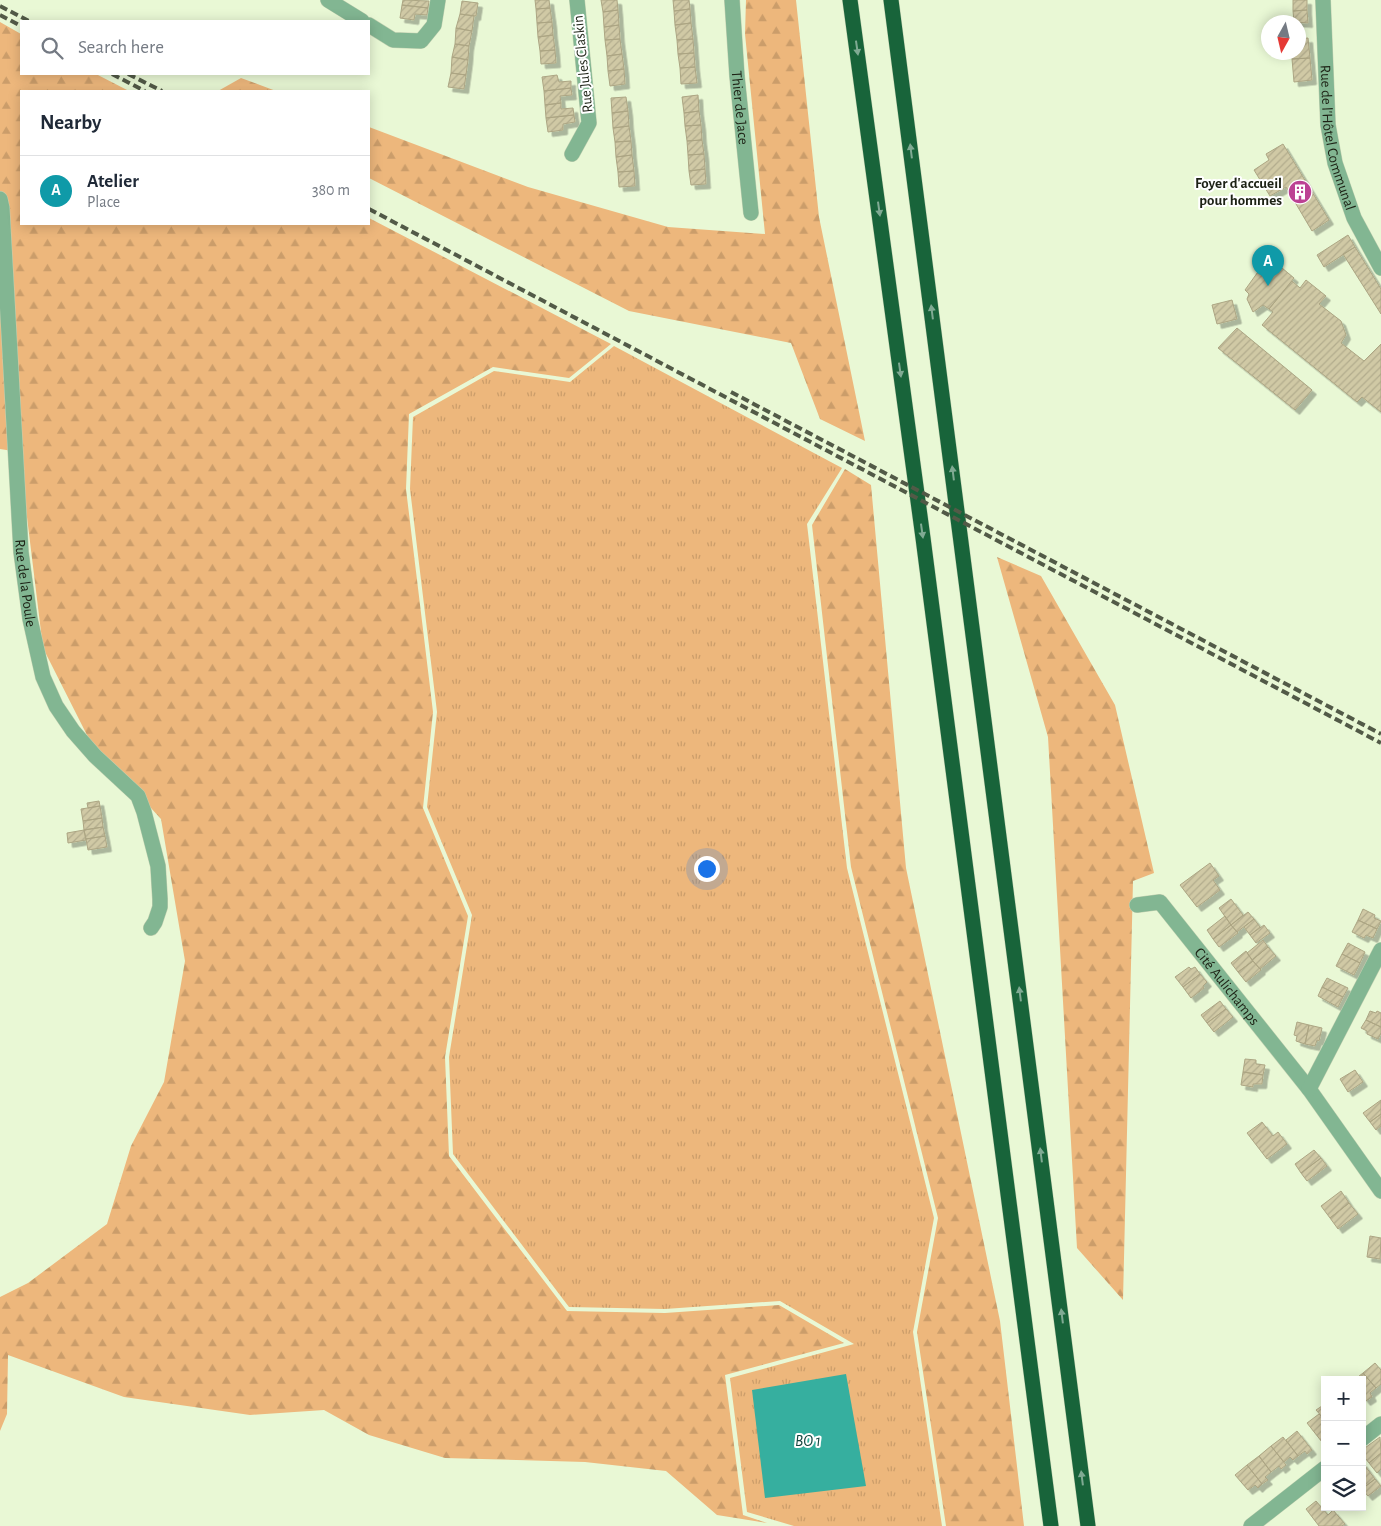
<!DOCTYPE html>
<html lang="en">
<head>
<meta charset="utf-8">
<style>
	:root { --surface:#fff; --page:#f2f2f3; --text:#1f2937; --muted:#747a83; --line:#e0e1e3; --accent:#bc4193 }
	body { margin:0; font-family:"Alegreya Sans",sans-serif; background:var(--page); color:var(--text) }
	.controls { position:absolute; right:15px; bottom:15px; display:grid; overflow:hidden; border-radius:0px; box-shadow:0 2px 12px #0003 }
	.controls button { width:45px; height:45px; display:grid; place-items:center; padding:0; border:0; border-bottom:1px solid var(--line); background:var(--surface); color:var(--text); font:25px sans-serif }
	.compass { position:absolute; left:1261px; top:15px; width:45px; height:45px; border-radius:50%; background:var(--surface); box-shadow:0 2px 12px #0003; rotate:188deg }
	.you { position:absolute; left:706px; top:868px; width:18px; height:18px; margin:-12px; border:4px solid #fff; border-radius:50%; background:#1a73e8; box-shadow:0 0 0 8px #1a73e833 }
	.badge { display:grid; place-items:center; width:32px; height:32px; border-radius:50%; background:var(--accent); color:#fff; font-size:16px; font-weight:700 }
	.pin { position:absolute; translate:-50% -41px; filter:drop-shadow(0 1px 2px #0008) }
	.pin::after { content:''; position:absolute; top:26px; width:18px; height:15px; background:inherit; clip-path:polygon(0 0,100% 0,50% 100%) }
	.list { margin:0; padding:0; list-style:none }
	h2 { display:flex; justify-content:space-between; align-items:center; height:65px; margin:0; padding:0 20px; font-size:21px }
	h2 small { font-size:16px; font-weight:400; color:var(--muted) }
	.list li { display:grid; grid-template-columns:32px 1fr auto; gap:15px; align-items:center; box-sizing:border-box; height:70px; padding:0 20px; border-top:1px solid var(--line) }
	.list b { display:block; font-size:19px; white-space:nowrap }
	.list p { margin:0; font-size:16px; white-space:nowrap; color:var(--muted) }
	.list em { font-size:16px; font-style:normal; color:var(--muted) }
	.icon { flex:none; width:28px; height:28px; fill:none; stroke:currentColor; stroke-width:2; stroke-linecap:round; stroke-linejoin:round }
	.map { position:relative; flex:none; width:1381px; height:1526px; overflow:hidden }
	.search { position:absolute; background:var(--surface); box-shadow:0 2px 12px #0003; left:20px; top:20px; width:350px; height:55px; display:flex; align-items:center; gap:12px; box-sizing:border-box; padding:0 18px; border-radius:0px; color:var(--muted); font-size:19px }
	.panel { position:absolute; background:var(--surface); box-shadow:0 2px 12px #0003; left:20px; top:90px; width:350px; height:135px; border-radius:0px }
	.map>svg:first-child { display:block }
</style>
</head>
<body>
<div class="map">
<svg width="1381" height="1526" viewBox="0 0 1381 1526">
	<defs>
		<pattern id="grass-tufts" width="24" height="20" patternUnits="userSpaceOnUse" patternTransform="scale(1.25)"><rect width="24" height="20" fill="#edb77c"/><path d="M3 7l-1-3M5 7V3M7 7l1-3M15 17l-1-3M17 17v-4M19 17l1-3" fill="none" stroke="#cb9d6a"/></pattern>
		<pattern id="forest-firs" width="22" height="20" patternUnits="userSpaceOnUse" patternTransform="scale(1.25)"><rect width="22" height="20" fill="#edb77c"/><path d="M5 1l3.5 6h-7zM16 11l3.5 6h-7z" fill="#cb9d6a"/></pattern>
		<pattern id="building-hatch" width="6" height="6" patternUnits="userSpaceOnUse" patternTransform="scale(1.25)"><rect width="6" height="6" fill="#d0c9a5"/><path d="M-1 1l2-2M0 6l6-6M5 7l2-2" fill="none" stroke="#b2ac8d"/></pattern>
		<filter id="shadow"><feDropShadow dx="4.5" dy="4.5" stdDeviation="0" flood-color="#0004"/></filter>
	</defs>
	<rect width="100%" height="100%" fill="#e9f8d5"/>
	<path fill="url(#grass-tufts)" d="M 614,346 L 842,468 L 807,524 L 847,868 L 934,1218 L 913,1332 L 942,1526 L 794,1526 L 747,1512 L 730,1378 L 854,1344 L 780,1301 L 665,1309 L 569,1307 L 453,1154 L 449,1057 L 472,915 L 427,807 L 437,712 L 410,489 L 413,417 L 494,371 L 570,382 Z"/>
	<path fill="url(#forest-firs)" d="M 746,0 L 796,0 L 819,217 L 865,441 L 820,419 L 791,343 L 629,311 L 369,178 L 369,127 L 528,187 L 668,227 L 765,234 L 745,34 Z
		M 0,22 L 21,34 L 21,74 L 96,74 L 129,91 L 21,91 L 21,224 L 369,224 L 369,218 L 611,344 L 569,378 L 493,367 L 409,414 L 406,489 L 433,712 L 423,808 L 468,916 L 445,1057 L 449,1156 L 567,1311 L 665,1313 L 779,1305 L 844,1343 L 725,1375 L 743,1515 L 767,1523 L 717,1515 L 666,1471 L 585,1462 L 445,1458 L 369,1435 L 324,1410 L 250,1415 L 124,1397 L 8,1355 L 7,1414 L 0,1431 L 0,1297 L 28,1283 L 107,1224 L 131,1146 L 164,1082 L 185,961 L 161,819 L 90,741 L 43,648 L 19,452 L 0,449 Z
		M 241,78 L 276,91 L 218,91 Z
		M 845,469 L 871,485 L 906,868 L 1000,1321 L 1024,1526 L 946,1526 L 917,1332 L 938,1218 L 851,867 L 812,525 Z
		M 997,557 L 1041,576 L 1115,705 L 1154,873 L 1133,881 L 1123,1300 L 1077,1248 L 1048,737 Z"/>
	<path fill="#36af9f" d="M 846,1374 L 866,1486 L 765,1498 L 752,1390 Z"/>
	<path fill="url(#building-hatch)" stroke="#aca583" filter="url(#shadow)" d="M 403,0 L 429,1 L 428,8 L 402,5 Z
		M 535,0 L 549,0 L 550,8 L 536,9 Z
		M 601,0 L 617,0 L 618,10 L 603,12 Z
		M 673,0 L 689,0 L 690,9 L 674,11 Z
		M 1293,0 L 1307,0 L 1307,10 L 1293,11 Z
		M 462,1 L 478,3 L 476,16 L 460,14 Z
		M 402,5 L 428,8 L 427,15 L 415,14 L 414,20 L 400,18 Z
		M 550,8 L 552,22 L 537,23 L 536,9 Z
		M 690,9 L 691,23 L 675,25 L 674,11 Z
		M 618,10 L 619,25 L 604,27 L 603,12 Z
		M 1307,10 L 1308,23 L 1294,22 L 1293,11 Z
		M 460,14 L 474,16 L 472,31 L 456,28 Z
		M 552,22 L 553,35 L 538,37 L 537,23 Z
		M 691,23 L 693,39 L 677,40 L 675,25 Z
		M 619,25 L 620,39 L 605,40 L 604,27 Z
		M 456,28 L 472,31 L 469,46 L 455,44 Z
		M 553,35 L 555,50 L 540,51 L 538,37 Z
		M 1308,38 L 1310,58 L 1292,59 L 1292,52 L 1298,52 L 1298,39 Z
		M 620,39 L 622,54 L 607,56 L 605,40 Z
		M 693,39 L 694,53 L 678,54 L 677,40 Z
		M 455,44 L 469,46 L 468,60 L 452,57 Z
		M 555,50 L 556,63 L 541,64 L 540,51 Z
		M 694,53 L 695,67 L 680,68 L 678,54 Z
		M 622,54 L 624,69 L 608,71 L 607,56 Z
		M 452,57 L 468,60 L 466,75 L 451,73 Z
		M 1310,58 L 1312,80 L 1294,82 L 1292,59 Z
		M 695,67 L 697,83 L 681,84 L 680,68 Z
		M 624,69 L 625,84 L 610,86 L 608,71 Z
		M 451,73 L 466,75 L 464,89 L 448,87 Z
		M 557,75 L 559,82 L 571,81 L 571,88 L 544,91 L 542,77 Z
		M 571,88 L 572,95 L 560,96 L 561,103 L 545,105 L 544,91 Z
		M 698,95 L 699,111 L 684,113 L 682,97 Z
		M 626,97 L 628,111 L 612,113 L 611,98 Z
		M 561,103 L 561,109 L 573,108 L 574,115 L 546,118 L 545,105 Z
		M 628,111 L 629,126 L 613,128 L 612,113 Z
		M 699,111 L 701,125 L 685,126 L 684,113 Z
		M 574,115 L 575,122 L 563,124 L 563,130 L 548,132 L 546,118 Z
		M 701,125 L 702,140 L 687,141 L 685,126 Z
		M 629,126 L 631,141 L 615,142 L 613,128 Z
		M 702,140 L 704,154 L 688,155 L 687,141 Z
		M 631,141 L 632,155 L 616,157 L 615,142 Z
		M 1283,144 L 1329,220 L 1312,231 L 1286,187 L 1270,196 L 1254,170 L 1269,160 L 1266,154 Z
		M 704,154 L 705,169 L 689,171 L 688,155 Z
		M 632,155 L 634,171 L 618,172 L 616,157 Z
		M 705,169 L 706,184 L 691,185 L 689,171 Z
		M 634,171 L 635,186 L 619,187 L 618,172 Z
		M 1348,235 L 1355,247 L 1324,267 L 1317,255 Z
		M 1355,247 L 1381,289 L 1381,314 L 1343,254 Z
		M 1276,263 L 1294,278 L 1269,309 L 1263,305 L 1253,312 L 1247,299 L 1249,294 L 1245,290 L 1260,269 L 1267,275 Z
		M 1306,280 L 1326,296 L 1319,304 L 1341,321 L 1346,335 L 1341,343 L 1364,361 L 1381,344 L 1381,412 L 1362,397 L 1357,402 L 1262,325 L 1273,312 L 1269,309 L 1292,281 L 1300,288 Z
		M 1232,300 L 1237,319 L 1217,324 L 1212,305 Z
		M 1237,328 L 1312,390 L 1295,410 L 1218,348 Z
		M 99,801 L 100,806 L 88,808 L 87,803 Z
		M 100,806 L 102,818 L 83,821 L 81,809 Z
		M 102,818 L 103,827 L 84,830 L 83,821 Z
		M 103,827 L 105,836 L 86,839 L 84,830 Z
		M 84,830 L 86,840 L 68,843 L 67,833 Z
		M 105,836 L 107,847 L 88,850 L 86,839 Z
		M 1210,863 L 1219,876 L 1213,880 L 1220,890 L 1197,907 L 1180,885 Z
		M 1231,899 L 1243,915 L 1231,925 L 1219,908 Z
		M 1363,909 L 1375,915 L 1374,918 L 1381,921 L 1377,929 L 1358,920 Z
		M 1248,912 L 1254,919 L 1237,932 L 1231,925 Z
		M 1225,916 L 1231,925 L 1213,939 L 1207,930 Z
		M 1254,919 L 1260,927 L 1250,935 L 1244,927 Z
		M 1358,920 L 1377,929 L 1373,938 L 1366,935 L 1364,938 L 1352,932 Z
		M 1231,925 L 1238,933 L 1219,947 L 1213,939 Z
		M 1264,925 L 1270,933 L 1256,943 L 1250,935 Z
		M 1263,940 L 1268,947 L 1252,960 L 1247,953 Z
		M 1348,943 L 1365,952 L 1360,963 L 1342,954 Z
		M 1268,947 L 1276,956 L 1260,969 L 1252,960 Z
		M 1246,951 L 1253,961 L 1238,972 L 1231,963 Z
		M 1342,954 L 1360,963 L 1354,975 L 1336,966 Z
		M 1253,961 L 1261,970 L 1246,982 L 1238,972 Z
		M 1189,967 L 1191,969 L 1195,967 L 1200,974 L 1183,987 L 1175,977 Z
		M 1200,974 L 1207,982 L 1203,986 L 1204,988 L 1191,998 L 1183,987 Z
		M 1327,978 L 1348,988 L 1343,997 L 1322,987 Z
		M 1322,987 L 1343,997 L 1338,1007 L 1318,996 Z
		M 1220,1001 L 1226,1009 L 1207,1023 L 1201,1015 Z
		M 1226,1009 L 1233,1017 L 1214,1032 L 1207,1023 Z
		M 1370,1011 L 1376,1013 L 1377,1011 L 1381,1013 L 1381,1027 L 1366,1020 Z
		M 1366,1020 L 1381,1027 L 1381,1033 L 1378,1039 L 1367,1034 L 1367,1031 L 1361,1028 Z
		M 1297,1022 L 1309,1025 L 1305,1044 L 1296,1041 L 1297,1036 L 1294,1035 Z
		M 1309,1025 L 1322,1028 L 1319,1041 L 1317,1040 L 1315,1046 L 1305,1044 Z
		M 1245,1059 L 1256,1060 L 1256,1064 L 1265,1065 L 1263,1075 L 1243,1072 Z
		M 1355,1070 L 1363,1082 L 1348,1092 L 1340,1079 Z
		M 1243,1072 L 1263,1075 L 1262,1084 L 1253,1084 L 1253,1087 L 1241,1085 Z
		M 1381,1100 L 1381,1114 L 1370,1122 L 1363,1113 Z
		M 1381,1114 L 1381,1126 L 1376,1130 L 1370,1122 Z
		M 1262,1122 L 1273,1136 L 1278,1132 L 1287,1144 L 1267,1159 L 1247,1133 Z
		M 1314,1150 L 1321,1158 L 1301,1173 L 1295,1164 Z
		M 1321,1158 L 1327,1166 L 1307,1181 L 1301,1173 Z
		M 1341,1191 L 1349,1203 L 1330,1218 L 1321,1206 Z
		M 1349,1203 L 1358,1214 L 1338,1229 L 1330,1218 Z
		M 1370,1236 L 1381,1238 L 1380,1259 L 1367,1257 Z
		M 1375,1363 L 1381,1370 L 1381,1384 L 1376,1388 L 1363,1373 Z
		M 1363,1373 L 1376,1388 L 1370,1393 L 1372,1397 L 1366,1401 L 1362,1396 L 1362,1380 L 1354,1380 Z
		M 1325,1404 L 1325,1420 L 1316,1410 Z
		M 1319,1414 L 1325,1420 L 1325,1440 L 1322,1442 L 1307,1423 Z
		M 1297,1431 L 1312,1450 L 1307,1454 L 1305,1451 L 1298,1456 L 1286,1440 Z
		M 1283,1437 L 1298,1456 L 1293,1460 L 1290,1457 L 1284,1462 L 1271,1446 Z
		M 1380,1437 L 1381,1453 L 1369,1463 L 1362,1454 L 1362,1450 Z
		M 1271,1446 L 1286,1465 L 1281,1469 L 1279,1466 L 1271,1472 L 1259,1456 Z
		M 1381,1453 L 1381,1469 L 1377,1473 L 1369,1463 Z
		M 1259,1456 L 1271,1472 L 1265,1477 L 1268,1480 L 1262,1484 L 1247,1465 Z
		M 1362,1462 L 1375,1479 L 1362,1489 Z
		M 1247,1465 L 1262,1484 L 1258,1488 L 1255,1485 L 1248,1490 L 1235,1475 Z
		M 1375,1479 L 1381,1486 L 1368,1496 L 1362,1489 Z
		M 1316,1501 L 1328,1515 L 1333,1510 L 1345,1524 L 1342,1526 L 1319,1526 L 1306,1509 Z"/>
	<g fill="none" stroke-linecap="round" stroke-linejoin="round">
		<g stroke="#c4d1b2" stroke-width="16">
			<g id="minor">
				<path d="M 328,0 L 362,21"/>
				<path id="s1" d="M 732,0 L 737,76 L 751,213"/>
				<path id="s2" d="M 1323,0 L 1328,125 L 1335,163 L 1354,218 L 1381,268"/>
				<path d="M 369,25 L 393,40 L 421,41 L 434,25 L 438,0"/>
				<path d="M 572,154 L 589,123 L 577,0"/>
				<path id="s3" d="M 0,199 L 2,208 L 21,552 L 30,619 L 43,677 L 56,706 L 73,731 L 95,756 L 138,796 L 144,812 L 158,866 L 160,899 L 160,907 L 155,922 L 151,928"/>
				<path id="s4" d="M 1137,905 L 1160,902 L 1309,1089 L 1381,1191"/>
				<path d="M 1309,1089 L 1381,950"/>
				<path d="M 1362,1439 L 1381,1424"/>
				<path d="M 1251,1526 L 1325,1468"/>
			</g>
		</g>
		<g stroke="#c4d1b2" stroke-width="16">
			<path id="highway" d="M 850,0 L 923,538 L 1051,1526
				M 891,0 L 1088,1526"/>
		</g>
		<use href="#minor" stroke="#82b692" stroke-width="15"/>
		<use href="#highway" stroke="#18643a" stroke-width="15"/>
		<path stroke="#525a47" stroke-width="4" stroke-dasharray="8 4" stroke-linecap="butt" d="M 0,6 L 29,21
			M 0,15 L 21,26
			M 112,74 L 145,91
			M 128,74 L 162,91
			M 369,209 L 1381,743
			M 731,392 L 1381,734"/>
	</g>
	<defs><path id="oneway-solid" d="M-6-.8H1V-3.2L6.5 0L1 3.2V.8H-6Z" transform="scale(1.25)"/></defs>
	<g fill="#80aa93">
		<use href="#oneway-solid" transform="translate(857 48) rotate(82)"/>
		<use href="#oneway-solid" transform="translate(911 151) rotate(-97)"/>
		<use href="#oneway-solid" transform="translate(879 209) rotate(82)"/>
		<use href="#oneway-solid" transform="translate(932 312) rotate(-97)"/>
		<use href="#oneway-solid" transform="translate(900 370) rotate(82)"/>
		<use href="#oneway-solid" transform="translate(953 473) rotate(-97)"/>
		<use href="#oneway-solid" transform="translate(922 531) rotate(82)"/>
		<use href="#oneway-solid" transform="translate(1020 994) rotate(-97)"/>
		<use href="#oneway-solid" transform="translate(1041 1155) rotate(-97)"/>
		<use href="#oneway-solid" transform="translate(1062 1316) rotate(-97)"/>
		<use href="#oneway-solid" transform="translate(1082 1478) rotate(-97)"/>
	</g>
	<defs>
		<g id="building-disc" transform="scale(1.25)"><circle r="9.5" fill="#bc4193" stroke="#fff"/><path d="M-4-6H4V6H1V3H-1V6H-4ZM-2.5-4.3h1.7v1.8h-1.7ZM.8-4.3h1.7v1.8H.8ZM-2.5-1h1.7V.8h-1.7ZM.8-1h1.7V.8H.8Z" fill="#fff"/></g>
	</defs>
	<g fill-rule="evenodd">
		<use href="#building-disc" x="1300" y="192"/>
	</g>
	<g text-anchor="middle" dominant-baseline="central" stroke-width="4" stroke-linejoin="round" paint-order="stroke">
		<g font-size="15" fill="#1d2215" stroke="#fff">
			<text transform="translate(583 64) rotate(-96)">Rue Jules Claskin</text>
			<text stroke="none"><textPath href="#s1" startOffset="108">Thier de Jace</textPath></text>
			<text stroke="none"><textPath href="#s2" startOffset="139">Rue de l'Hôtel Communal</textPath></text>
			<text stroke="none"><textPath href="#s3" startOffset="385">Rue de la Poule</textPath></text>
			<text stroke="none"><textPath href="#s4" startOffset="131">Cité Aulichamps</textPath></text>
		</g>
		<g font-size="15" font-weight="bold" fill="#1d2215" stroke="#fff" text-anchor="end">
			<text x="1282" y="183">Foyer d'accueil<tspan x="1282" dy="17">pour hommes</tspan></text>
		</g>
		<g font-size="16" font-style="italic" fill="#144740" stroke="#fff">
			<text x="808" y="1441">BO 1</text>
		</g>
	</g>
</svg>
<div class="controls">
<button>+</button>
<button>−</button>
<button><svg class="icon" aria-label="layers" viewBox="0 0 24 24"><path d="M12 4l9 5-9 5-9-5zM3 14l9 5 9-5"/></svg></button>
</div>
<svg class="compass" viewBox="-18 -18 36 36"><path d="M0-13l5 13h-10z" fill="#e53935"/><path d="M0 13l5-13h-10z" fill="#747a83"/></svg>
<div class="you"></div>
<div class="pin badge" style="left:1268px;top:286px;background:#0f9aa8">A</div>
<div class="search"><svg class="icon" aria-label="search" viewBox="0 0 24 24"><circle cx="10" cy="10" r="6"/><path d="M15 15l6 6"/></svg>Search here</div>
<section class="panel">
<h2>Nearby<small></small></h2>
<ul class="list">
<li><span class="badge" style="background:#0f9aa8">A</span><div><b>Atelier</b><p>Place</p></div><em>380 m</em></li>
</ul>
</section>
</div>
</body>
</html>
